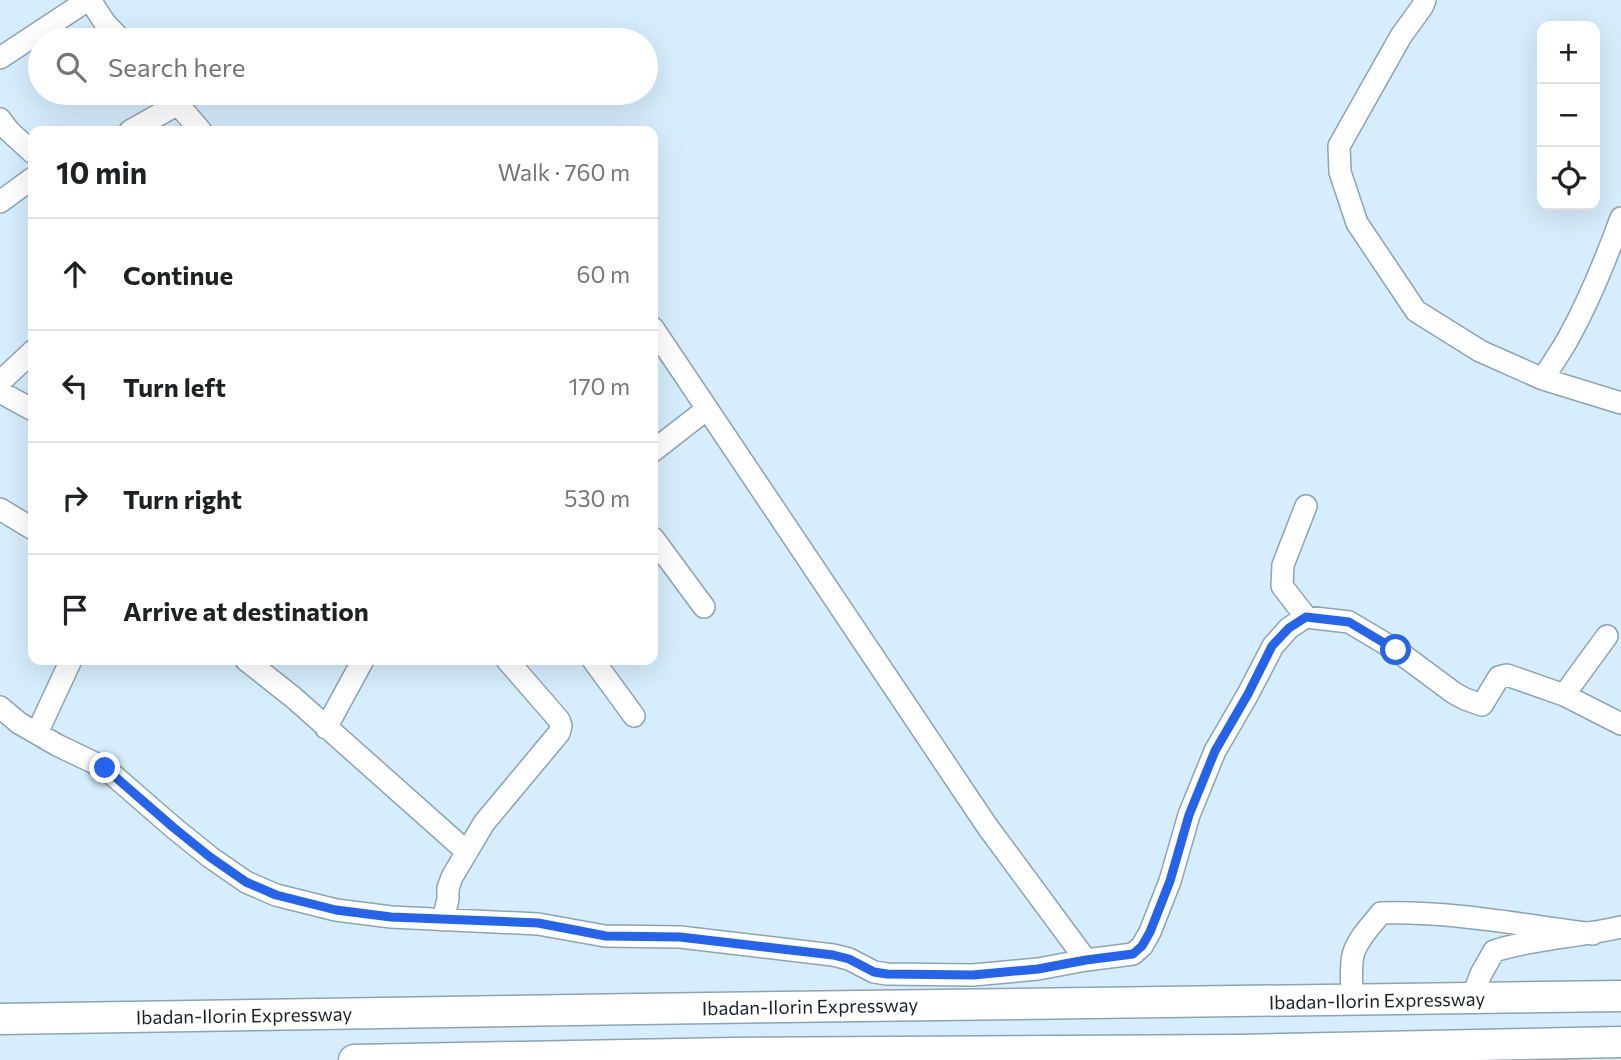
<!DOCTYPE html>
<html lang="en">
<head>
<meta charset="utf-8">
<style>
	:root { --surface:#fff; --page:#f2f2f2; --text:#202124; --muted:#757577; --line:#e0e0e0 }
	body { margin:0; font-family:Commissioner,sans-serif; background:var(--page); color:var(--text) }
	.controls { position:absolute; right:21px; top:21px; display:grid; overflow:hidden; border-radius:14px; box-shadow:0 7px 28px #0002 }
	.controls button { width:63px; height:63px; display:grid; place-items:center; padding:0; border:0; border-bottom:2px solid var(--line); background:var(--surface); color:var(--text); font:35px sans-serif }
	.stop { position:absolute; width:21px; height:21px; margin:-16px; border:5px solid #2563eb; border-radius:50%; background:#fff }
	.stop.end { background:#2563eb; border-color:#fff; box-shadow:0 2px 7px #0008 }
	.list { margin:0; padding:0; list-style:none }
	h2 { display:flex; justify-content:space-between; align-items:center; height:91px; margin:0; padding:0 28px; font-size:30px }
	h2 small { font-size:23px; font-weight:400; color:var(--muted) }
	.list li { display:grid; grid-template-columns:46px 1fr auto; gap:21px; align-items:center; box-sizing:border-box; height:112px; padding:0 28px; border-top:2px solid var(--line) }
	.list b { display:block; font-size:26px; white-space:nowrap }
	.list em { font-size:23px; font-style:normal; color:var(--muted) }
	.icon { flex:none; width:38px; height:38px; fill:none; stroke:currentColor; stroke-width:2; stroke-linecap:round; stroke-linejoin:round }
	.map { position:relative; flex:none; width:1621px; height:1060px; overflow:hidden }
	.search { position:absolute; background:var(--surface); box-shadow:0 7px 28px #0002; left:28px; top:28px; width:630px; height:77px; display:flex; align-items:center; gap:18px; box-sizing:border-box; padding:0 24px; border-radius:38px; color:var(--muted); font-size:26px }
	.panel { position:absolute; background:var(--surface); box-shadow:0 7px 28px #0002; left:28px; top:126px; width:630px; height:539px; border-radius:14px }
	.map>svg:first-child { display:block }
</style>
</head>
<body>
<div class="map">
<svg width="1621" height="1060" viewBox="0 0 1621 1060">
	<rect width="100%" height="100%" fill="#d5edfc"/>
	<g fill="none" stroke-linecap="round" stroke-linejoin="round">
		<g stroke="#8ca3b1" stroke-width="24">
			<path id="minor" d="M 90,0 L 105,23 L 121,40
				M 1425,0 L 1422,7 L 1401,36 L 1339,146 L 1340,172 L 1357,223 L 1416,311 L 1480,351 L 1543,379 L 1621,403
				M 0,58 L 88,0
				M 168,93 L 201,131
				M 0,119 L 9,131 L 33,153
				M 130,131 L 178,104
				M 0,202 L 33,178
				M 653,328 L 987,826 L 1086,960
				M 1543,379 C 1551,365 1561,352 1569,337 C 1590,299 1606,259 1621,218
				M 0,382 L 33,351
				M 0,392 L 33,410
				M 653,451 L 707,409
				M 0,509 L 33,529
				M 653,538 L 704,607
				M 1306,617 L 1282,586 L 1283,565 L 1306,506
				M 246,660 L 294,698 L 467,852
				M 593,660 L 634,716
				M 1564,695 L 1607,636
				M 0,707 L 19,723 L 57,745 L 105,768 L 174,828 L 210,857 L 246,882 L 276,895 L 336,910 L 391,917 L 538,924 L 605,936 L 680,937 L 833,955 L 849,959 L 874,972 L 887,974 L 973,975 L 1038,969 L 1086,960 L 1133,954 L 1142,946 L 1150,932 L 1170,881 L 1189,815 L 1215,751 L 1248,694 L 1273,646 L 1289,628 L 1306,617 L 1349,622 L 1396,650 L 1454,693 L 1465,699 L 1482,705 L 1499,677 L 1507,675 L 1564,695 L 1621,724
				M 326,728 L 363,660
				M 37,733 L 71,660
				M 443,920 L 448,899 L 448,888 L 452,877 L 484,823 L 559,733 L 561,726 L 559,720 L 507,660
				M 1472,998 L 1481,974 L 1494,951 C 1535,938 1579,937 1621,927
				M 1352,1000 C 1352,985 1350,969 1353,955 C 1357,939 1372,925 1381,913 C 1453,911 1522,925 1593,934"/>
		</g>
		<g stroke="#8ca3b1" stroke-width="33">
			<path id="highway" d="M 0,1019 L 639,1009 L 1621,996
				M 354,1060 L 732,1053 L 1239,1050 L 1621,1042"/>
		</g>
		<use href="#minor" stroke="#fff" stroke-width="21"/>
		<use href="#highway" stroke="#fff" stroke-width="30"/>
	</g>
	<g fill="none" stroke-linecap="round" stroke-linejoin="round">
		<path stroke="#2563eb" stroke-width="9" d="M 105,768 L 174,828 L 210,857 L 246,882 L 276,895 L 336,910 L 391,917 L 538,923 L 606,936 L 680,937 L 833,955 L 849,959 L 874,972 L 887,974 L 973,975 L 1038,969 L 1086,960 L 1133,954 L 1142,946 L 1150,932 L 1170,881 L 1189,815 L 1215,751 L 1248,694 L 1272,646 L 1289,628 L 1306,617 L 1349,622 L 1396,650"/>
	</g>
	<g text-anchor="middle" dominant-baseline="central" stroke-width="5" stroke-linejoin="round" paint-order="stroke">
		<g font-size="19" fill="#192227" stroke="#fff">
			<text transform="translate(1377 1000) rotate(-1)">Ibadan-Ilorin Expressway</text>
			<text transform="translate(810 1006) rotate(-1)">Ibadan-Ilorin Expressway</text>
			<text transform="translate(244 1015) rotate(-1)">Ibadan-Ilorin Expressway</text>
		</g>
	</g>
</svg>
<div class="controls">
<button>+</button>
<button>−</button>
<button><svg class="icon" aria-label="locate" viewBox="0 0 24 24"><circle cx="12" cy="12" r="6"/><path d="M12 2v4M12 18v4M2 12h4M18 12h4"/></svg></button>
</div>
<div class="stop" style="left:1396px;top:650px"></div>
<div class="stop end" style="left:105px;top:768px"></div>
<div class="search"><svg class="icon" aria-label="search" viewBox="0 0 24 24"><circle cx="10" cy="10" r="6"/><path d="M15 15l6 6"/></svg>Search here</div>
<section class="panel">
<h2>10 min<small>Walk · 760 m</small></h2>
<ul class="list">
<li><svg class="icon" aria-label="ahead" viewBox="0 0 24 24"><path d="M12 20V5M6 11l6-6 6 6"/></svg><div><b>Continue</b></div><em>60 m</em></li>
<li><svg class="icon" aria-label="left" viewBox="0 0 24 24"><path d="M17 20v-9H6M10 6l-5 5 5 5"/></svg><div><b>Turn left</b></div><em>170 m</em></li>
<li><svg class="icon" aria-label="right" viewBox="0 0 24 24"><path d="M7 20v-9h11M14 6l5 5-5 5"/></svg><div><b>Turn right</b></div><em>530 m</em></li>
<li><svg class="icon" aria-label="arrive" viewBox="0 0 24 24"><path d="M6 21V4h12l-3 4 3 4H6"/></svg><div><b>Arrive at destination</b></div></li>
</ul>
</section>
</div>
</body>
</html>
